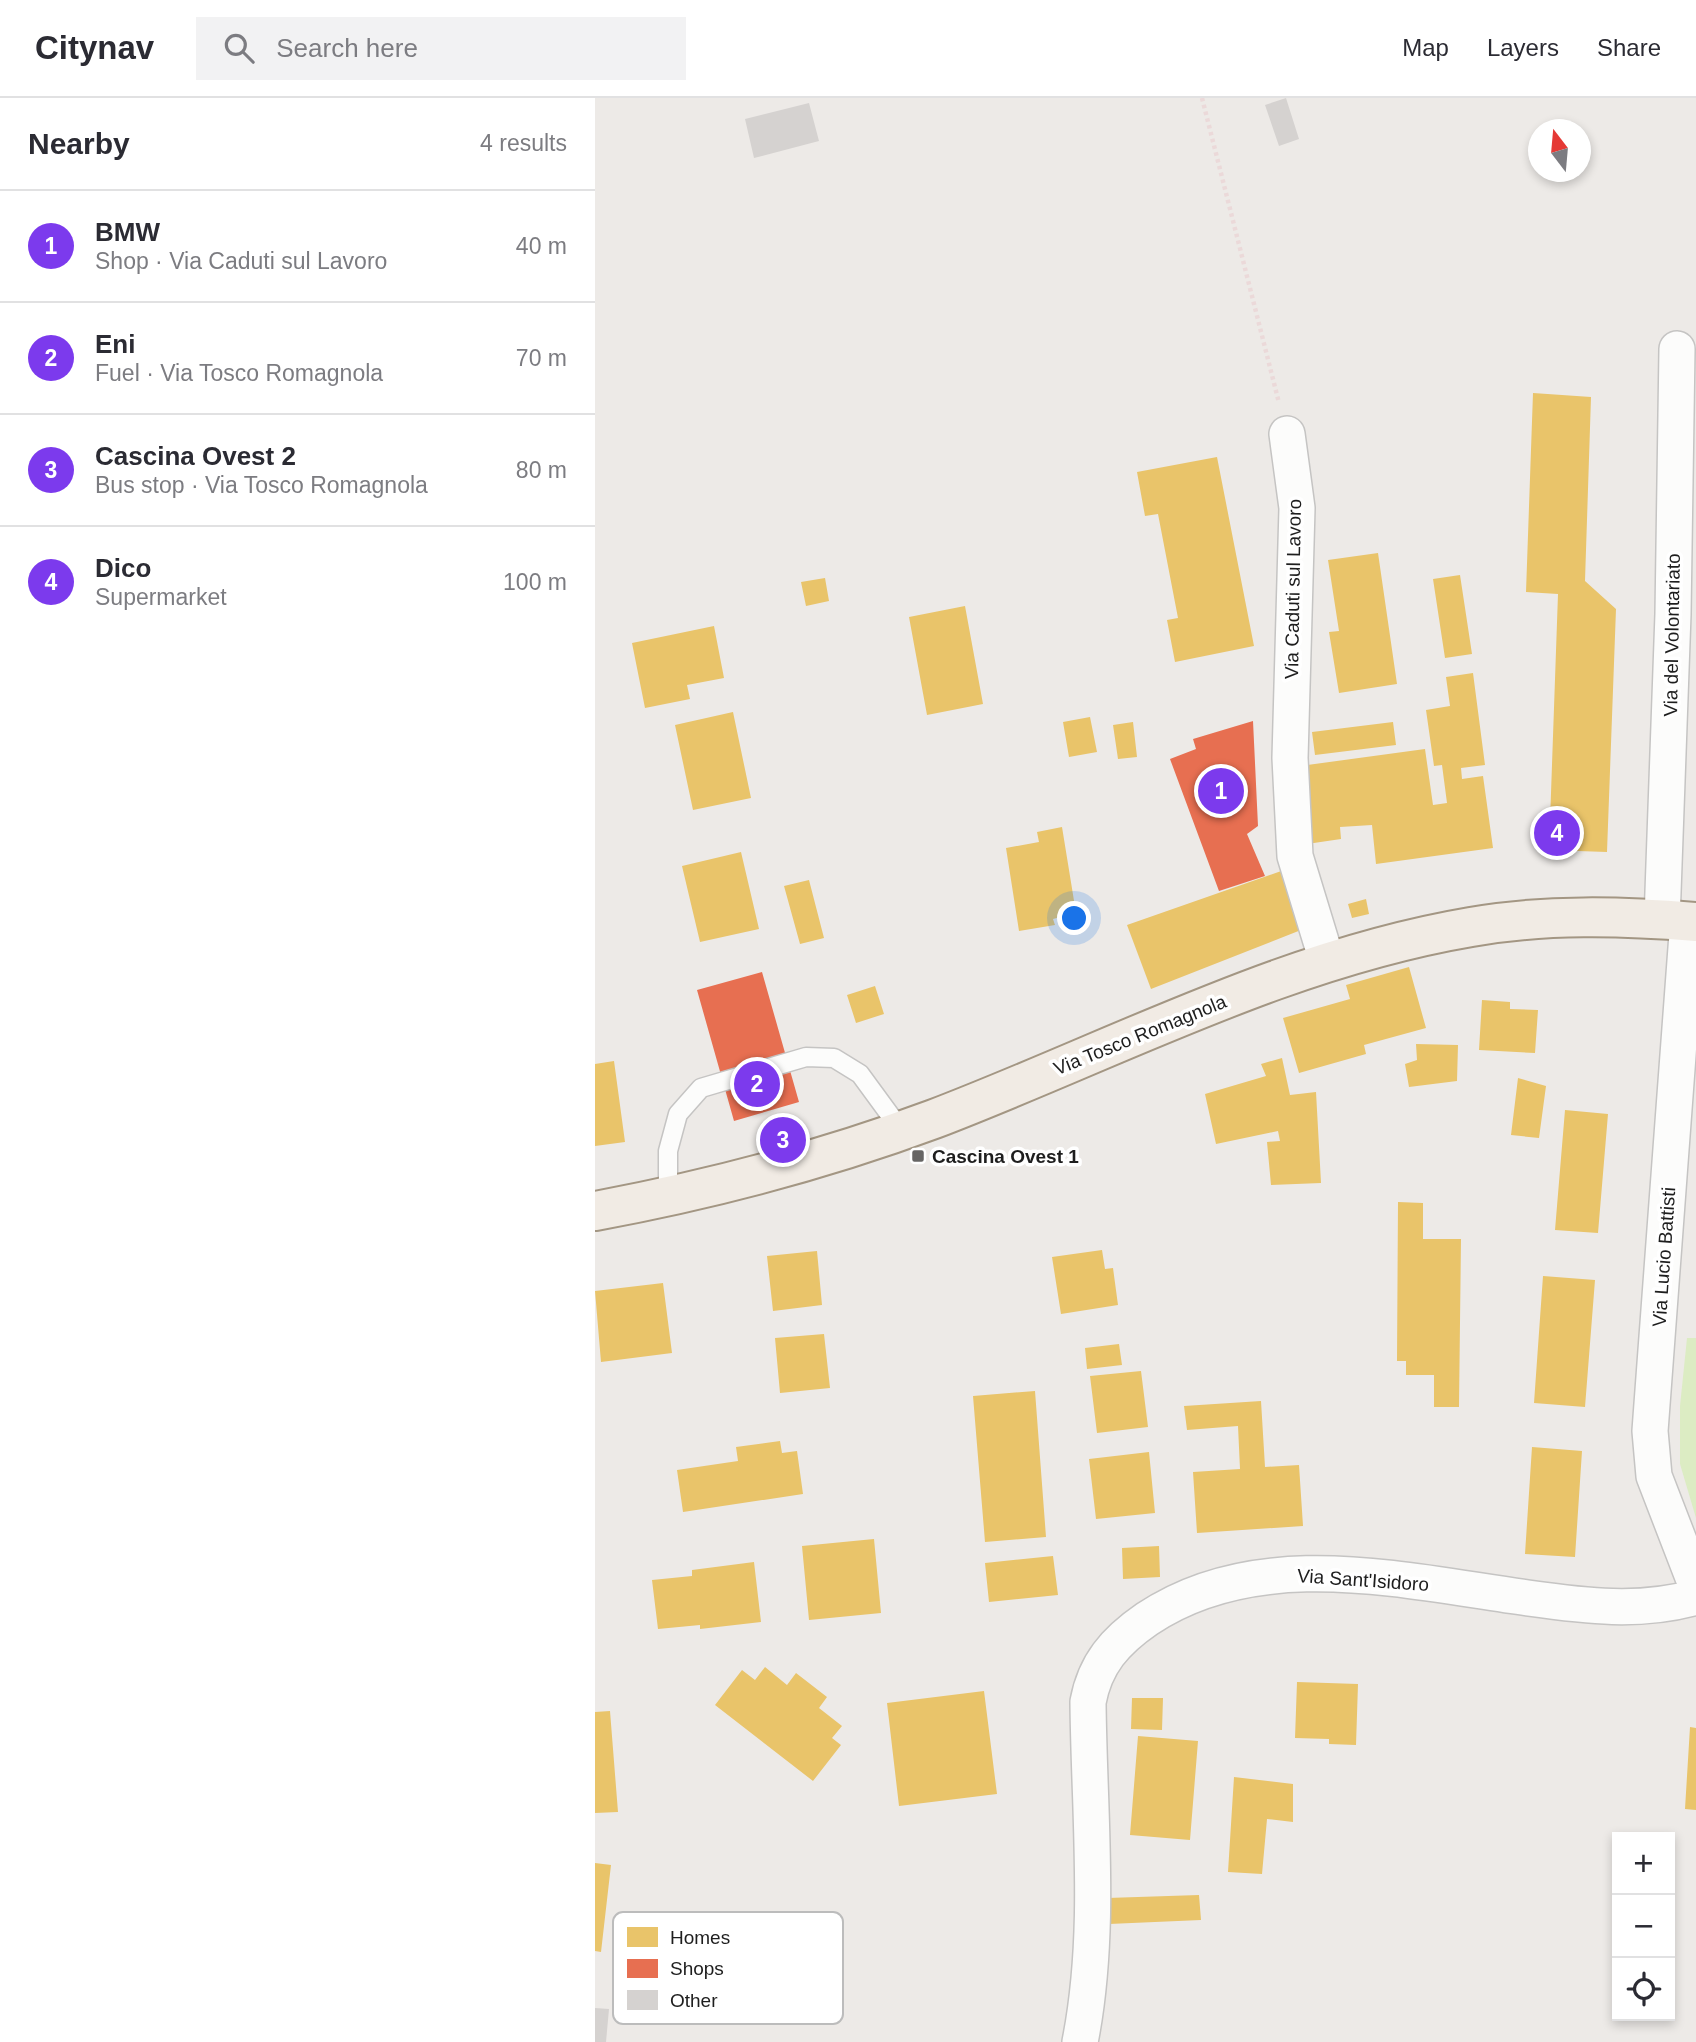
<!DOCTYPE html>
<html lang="en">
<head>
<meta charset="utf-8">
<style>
	:root { --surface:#fff; --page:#f2f2f3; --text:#2b2b33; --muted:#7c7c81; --line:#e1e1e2; --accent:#7c3aed }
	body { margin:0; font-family:Arial,sans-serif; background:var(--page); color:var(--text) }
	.controls { position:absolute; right:21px; bottom:21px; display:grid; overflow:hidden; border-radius:0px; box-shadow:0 4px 10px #0003 }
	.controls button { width:63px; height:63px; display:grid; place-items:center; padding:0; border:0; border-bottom:2px solid var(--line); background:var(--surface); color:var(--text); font:35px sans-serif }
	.compass { position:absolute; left:933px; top:21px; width:63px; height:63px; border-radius:50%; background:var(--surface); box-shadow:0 4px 10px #0003; rotate:344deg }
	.you { position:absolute; left:480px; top:821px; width:24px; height:24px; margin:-18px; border:5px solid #fff; border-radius:50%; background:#1a73e8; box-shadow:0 0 0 10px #1a73e833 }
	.badge { display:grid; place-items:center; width:46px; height:46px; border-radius:50%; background:var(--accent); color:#fff; font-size:23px; font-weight:700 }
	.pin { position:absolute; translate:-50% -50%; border:4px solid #fff; box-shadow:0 2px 7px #0006 }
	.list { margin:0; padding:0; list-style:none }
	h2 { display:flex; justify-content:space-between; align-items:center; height:91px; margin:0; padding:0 28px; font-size:30px }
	h2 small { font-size:23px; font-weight:400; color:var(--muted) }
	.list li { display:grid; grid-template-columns:46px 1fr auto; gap:21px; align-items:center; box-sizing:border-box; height:112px; padding:0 28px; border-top:2px solid var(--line) }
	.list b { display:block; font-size:26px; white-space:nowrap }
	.list p { margin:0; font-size:23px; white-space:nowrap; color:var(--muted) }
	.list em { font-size:23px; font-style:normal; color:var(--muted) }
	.icon { flex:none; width:38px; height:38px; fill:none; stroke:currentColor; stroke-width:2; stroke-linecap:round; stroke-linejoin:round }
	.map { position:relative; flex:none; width:1101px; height:1944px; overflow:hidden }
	header { display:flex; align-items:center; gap:42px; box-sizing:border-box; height:98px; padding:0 35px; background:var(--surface); border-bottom:2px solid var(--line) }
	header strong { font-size:33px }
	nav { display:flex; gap:38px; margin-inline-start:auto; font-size:24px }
	.search { width:490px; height:63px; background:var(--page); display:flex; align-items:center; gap:18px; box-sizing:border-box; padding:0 24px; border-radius:0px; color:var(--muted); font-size:26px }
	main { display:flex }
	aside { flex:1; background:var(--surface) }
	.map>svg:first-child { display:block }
</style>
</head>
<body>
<header>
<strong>Citynav</strong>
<div class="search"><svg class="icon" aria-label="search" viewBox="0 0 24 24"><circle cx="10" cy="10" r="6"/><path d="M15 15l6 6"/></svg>Search here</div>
<nav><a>Map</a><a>Layers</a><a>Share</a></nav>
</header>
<main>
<aside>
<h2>Nearby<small>4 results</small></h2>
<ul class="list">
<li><span class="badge">1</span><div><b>BMW</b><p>Shop · Via Caduti sul Lavoro</p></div><em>40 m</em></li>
<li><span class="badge">2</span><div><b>Eni</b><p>Fuel · Via Tosco Romagnola</p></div><em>70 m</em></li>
<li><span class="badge">3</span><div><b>Cascina Ovest 2</b><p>Bus stop · Via Tosco Romagnola</p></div><em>80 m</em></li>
<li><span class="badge">4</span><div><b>Dico</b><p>Supermarket</p></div><em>100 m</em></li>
</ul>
</aside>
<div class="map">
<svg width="1101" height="1944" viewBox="0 0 1101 1944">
	<rect width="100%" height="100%" fill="#edeae7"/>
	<path fill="#dcecc3" d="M 1092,1240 L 1101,1240 L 1101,1420 L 1085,1366 L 1085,1308 Z"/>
	<path fill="#e9c46a" d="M 938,295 L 996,299 L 990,483 L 1021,511 L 1012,754 L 954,752 L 963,496 L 931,494 Z
		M 622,359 L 659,548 L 580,564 L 572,522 L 583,520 L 563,416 L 550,418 L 542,374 Z
		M 783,455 L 802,586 L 744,595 L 734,534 L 744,533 L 733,462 Z
		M 865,477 L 877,556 L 850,560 L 838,481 Z
		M 230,480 L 234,503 L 211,508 L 206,484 Z
		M 370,508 L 388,606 L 332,617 L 314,519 Z
		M 119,528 L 129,580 L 92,587 L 95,601 L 50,610 L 37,545 Z
		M 878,575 L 890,667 L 866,670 L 867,681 L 888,678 L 898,750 L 781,766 L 777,727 L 745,729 L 746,741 L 712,746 L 705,668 L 830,651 L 838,707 L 852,705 L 847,667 L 839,668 L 831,612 L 855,608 L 851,579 Z
		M 138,614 L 156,700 L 98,712 L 80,627 Z
		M 495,619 L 502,654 L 474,659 L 468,624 Z
		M 538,624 L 542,659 L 523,661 L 518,627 Z
		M 798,624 L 801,647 L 720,657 L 717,634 Z
		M 467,729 L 481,815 L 458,821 L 460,827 L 424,833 L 411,750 L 444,744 L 442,734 Z
		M 146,754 L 164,831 L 105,844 L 87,768 Z
		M 689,772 L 706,832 L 556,891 L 532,827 Z
		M 214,782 L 229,840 L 205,846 L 189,788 Z
		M 771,801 L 774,816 L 757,820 L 753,806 Z
		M 814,869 L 831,930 L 769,947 L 771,956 L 704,975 L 688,920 L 755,901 L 751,887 Z
		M 280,888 L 289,916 L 261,925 L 252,897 Z
		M 887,902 L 915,904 L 915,911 L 943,912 L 940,955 L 884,952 Z
		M 821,946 L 863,947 L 862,983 L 814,989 L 810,966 L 822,962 Z
		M 687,960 L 695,997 L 721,994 L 726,1085 L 676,1087 L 672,1044 L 685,1043 L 683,1033 L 621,1046 L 610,996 L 671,978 L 666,966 Z
		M 19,963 L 30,1044 L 0,1048 L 0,966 Z
		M 923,980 L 951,988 L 944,1040 L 916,1037 Z
		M 970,1012 L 1013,1016 L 1003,1135 L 960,1132 Z
		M 803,1104 L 828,1105 L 828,1141 L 866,1141 L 864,1309 L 839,1309 L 839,1277 L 811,1277 L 811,1263 L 802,1263 Z
		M 507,1152 L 510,1171 L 518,1170 L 523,1207 L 466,1216 L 457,1159 Z
		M 222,1153 L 227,1207 L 178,1213 L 172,1158 Z
		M 948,1178 L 1000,1182 L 990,1309 L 939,1305 Z
		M 68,1185 L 77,1255 L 6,1264 L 0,1193 Z
		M 229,1236 L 235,1290 L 185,1295 L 180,1240 Z
		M 524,1246 L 527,1267 L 492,1271 L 490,1250 Z
		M 546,1273 L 553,1329 L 502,1335 L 495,1278 Z
		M 440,1293 L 451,1439 L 390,1444 L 378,1298 Z
		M 666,1303 L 670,1369 L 704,1367 L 708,1428 L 602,1435 L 598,1374 L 645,1371 L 643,1328 L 592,1332 L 589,1308 Z
		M 185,1343 L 187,1355 L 202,1353 L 208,1396 L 88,1414 L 82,1372 L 143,1363 L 141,1349 Z
		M 937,1349 L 987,1353 L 980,1459 L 930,1456 Z
		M 554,1354 L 560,1415 L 501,1421 L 494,1361 Z
		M 279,1441 L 286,1515 L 214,1522 L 207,1448 Z
		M 564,1448 L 565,1479 L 528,1481 L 527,1450 Z
		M 458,1458 L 463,1497 L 394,1504 L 390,1465 Z
		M 159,1464 L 166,1524 L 105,1531 L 105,1527 L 63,1531 L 57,1482 L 97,1478 L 97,1472 Z
		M 170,1569 L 192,1587 L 201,1575 L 232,1599 L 224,1610 L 247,1628 L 237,1640 L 246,1647 L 218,1683 L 120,1607 L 147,1572 L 160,1582 Z
		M 702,1584 L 763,1586 L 761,1647 L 734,1646 L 734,1641 L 700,1640 Z
		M 389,1593 L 402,1696 L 304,1708 L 292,1605 Z
		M 537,1600 L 568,1600 L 567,1632 L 536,1631 Z
		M 15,1613 L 23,1714 L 0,1715 L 0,1614 Z
		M 1095,1629 L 1101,1630 L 1101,1712 L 1090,1711 Z
		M 543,1638 L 603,1643 L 595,1742 L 535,1737 Z
		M 639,1679 L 698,1686 L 698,1724 L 672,1721 L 667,1776 L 633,1774 Z
		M 0,1765 L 16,1767 L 6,1854 L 0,1853 Z
		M 604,1797 L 606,1822 L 514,1826 L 512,1800 Z"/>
	<path fill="#e76f51" d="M 658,623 L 663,728 L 652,736 L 670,778 L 624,793 L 575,661 L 601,651 L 598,641 Z
		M 167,874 L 204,1004 L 139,1023 L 102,892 Z"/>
	<path fill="#d5d2d0" d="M 691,0 L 704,41 L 684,48 L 670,7 Z
		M 214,5 L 224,43 L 159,60 L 150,21 Z
		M 0,1910 L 14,1911 L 11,1944 L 0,1944 Z"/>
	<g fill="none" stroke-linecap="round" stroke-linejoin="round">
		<g stroke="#c5c4c3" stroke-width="21">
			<path id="lane" d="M 73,1099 L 73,1053 L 83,1016 L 106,990 L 211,959 L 239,960 L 265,976 L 306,1032"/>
		</g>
		<g stroke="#c5c4c3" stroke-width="38">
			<path id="street" d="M 692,336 L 702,410 L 695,660 L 700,758 L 732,863
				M 1067,822 L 1078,516 L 1082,251
				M 1093,823 L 1055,1333 L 1059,1378 L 1101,1487
				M 485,1944 C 507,1833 494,1716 493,1604 C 500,1566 520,1543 552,1521 C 664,1446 809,1483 933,1500 C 990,1508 1045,1515 1101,1499"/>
		</g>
		<g stroke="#a39683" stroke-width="42">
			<path id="primary" d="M 0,1113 C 119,1091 226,1063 339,1021 C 517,953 687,861 876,829 C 950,816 1027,818 1101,824"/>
		</g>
		<path stroke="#ebd9d9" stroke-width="4.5" stroke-dasharray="3.5 3.5" stroke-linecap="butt" d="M 607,0 L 684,305"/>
		<use href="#lane" stroke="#fcfcfb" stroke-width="18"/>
		<use href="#street" stroke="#fcfcfb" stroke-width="35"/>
		<use href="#primary" stroke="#f1ebe4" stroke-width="38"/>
	</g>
	<rect fill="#666564" stroke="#fff" stroke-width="2.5" x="316" y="1051" width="14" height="14" rx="3.5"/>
	<g text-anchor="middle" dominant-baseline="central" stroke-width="7" stroke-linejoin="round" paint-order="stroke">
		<g font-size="19" fill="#1e1e1e" stroke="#fff">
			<text transform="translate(698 491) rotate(-89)">Via Caduti sul Lavoro</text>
			<text transform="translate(1077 537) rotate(-89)">Via del Volontariato</text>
			<text transform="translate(545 937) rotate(-22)">Via Tosco Romagnola</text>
			<text transform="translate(1069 1159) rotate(-86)">Via Lucio Battisti</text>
			<text transform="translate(768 1482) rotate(4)">Via Sant'Isidoro</text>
		</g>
		<g font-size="19" font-weight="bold" fill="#1e1e1e" stroke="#fff" text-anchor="start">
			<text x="337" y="1058">Cascina Ovest 1</text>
		</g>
	</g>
	<rect x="18" y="1814" width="230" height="112" rx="10" fill="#fff" stroke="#bcbcbc" stroke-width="2"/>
	<rect x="32" y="1829" width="31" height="20" fill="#e9c46a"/>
	<rect x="32" y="1861" width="31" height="19" fill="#e76f51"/>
	<rect x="32" y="1892" width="31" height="20" fill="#d5d2d0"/>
	<g font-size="19" fill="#1e1e1e">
		<text x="75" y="1846">Homes</text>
		<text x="75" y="1877">Shops</text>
		<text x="75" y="1909">Other</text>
	</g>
</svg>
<div class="controls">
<button>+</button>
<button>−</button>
<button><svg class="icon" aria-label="locate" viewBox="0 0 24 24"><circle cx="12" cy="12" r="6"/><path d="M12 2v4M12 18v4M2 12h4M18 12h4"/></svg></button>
</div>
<svg class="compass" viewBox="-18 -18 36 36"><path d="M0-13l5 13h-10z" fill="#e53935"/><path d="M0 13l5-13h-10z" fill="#7c7c81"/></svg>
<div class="you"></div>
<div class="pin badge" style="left:626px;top:693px">1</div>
<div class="pin badge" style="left:162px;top:986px">2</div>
<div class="pin badge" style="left:188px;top:1042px">3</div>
<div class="pin badge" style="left:962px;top:735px">4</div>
</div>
</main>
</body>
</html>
